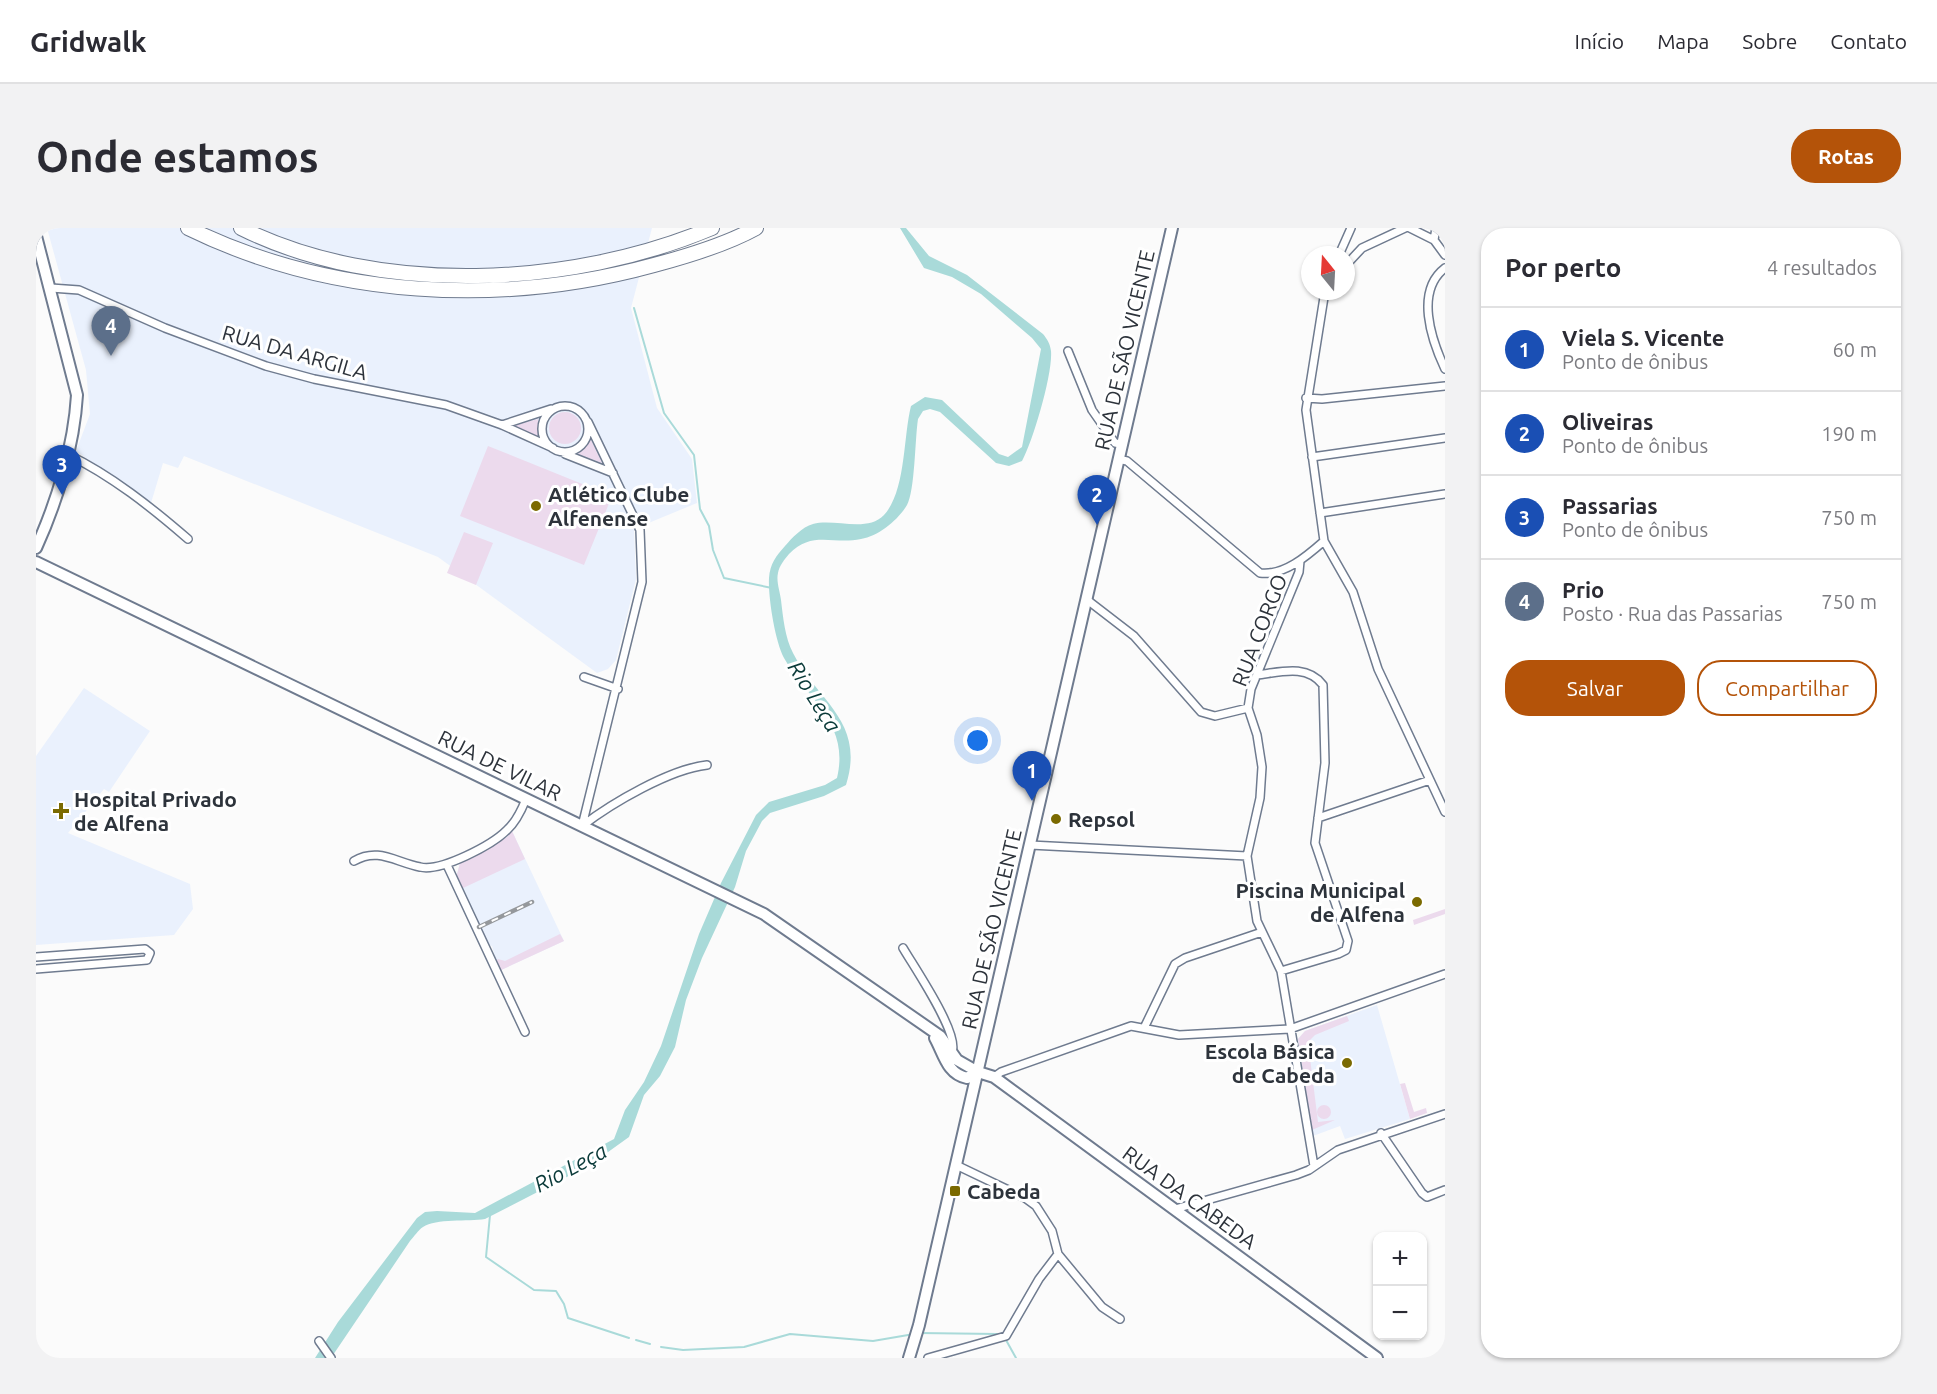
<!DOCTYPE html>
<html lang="pt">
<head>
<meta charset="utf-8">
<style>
	:root { --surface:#fff; --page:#f2f2f3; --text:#2b2b33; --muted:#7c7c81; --line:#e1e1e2; --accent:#b45309 }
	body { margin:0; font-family:Ubuntu,sans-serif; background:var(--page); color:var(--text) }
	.controls { position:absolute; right:18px; bottom:18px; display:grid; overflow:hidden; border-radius:12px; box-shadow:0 2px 4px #0004 }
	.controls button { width:54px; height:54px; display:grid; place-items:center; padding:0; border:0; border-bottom:2px solid var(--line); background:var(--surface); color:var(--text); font:30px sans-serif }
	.compass { position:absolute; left:1265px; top:18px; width:54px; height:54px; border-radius:50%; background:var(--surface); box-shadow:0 2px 4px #0004; rotate:342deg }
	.you { position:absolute; left:942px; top:513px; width:21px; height:21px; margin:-15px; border:4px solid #fff; border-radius:50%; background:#1a73e8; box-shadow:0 0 0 9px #1a73e833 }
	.badge { display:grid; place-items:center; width:39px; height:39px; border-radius:50%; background:var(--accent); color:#fff; font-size:20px; font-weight:700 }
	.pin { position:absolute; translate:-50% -50px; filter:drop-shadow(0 2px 3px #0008) }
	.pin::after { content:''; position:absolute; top:32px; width:21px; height:18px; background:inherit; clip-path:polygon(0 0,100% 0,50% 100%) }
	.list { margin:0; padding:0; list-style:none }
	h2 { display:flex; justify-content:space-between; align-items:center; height:78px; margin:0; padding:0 24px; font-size:26px }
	h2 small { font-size:20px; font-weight:400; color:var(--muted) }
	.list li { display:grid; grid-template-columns:39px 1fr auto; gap:18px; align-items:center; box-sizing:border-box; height:84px; padding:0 24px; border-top:2px solid var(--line) }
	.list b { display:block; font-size:22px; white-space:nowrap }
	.list p { margin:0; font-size:20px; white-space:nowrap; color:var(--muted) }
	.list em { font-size:20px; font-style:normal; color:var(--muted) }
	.actions { display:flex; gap:12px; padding:18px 24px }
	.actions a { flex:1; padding:14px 0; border:2px solid var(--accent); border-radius:24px; text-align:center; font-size:21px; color:var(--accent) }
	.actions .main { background:var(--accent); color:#fff }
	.map { position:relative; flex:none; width:1409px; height:1130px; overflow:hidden; border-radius:24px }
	header { display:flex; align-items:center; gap:36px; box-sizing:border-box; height:84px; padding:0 30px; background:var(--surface); border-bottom:2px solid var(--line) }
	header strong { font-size:28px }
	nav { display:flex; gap:33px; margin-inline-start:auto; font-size:21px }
	.intro { display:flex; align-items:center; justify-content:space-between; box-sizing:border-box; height:144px; padding:0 36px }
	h1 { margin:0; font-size:42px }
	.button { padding:15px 27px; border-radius:24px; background:var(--accent); color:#fff; font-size:21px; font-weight:700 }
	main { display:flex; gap:36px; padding:0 36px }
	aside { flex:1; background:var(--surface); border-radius:24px; box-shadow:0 2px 4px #0004 }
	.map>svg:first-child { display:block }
</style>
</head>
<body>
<header>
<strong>Gridwalk</strong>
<nav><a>Início</a><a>Mapa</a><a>Sobre</a><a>Contato</a></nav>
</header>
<div class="intro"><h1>Onde estamos</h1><a class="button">Rotas</a></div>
<main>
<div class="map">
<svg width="1409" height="1130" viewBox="0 0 1409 1130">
	<rect width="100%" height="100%" fill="#fbfbfb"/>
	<path fill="#eaf1fd" d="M 11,0 L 616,0 L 595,80 L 621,180 L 656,231 L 661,275 L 598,301 L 600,351 L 580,432 L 572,441 L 561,445 L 402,329 L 148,228 L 142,240 L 127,235 L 115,275 L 40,223 L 54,186 L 50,142 Z
		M 48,460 L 114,503 L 73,564 L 68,561 L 32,605 L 154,656 L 157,681 L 138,707 L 0,717 L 0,528 Z
		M 476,603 L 528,713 L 463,743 L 456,718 L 451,717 L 420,650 L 424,635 L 471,609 Z
		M 1341,777 L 1374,891 L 1309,911 L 1304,898 L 1277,908 L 1262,811 L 1269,803 Z"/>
	<path fill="#ecdaed" d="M513 200a16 16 0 1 1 32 0a16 16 0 1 1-32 0Z
		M 502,191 L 502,209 L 476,198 Z
		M 555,212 L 566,235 L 542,226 Z
		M 452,218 L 576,268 L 548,337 L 424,288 Z
		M 428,304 L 457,315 L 440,357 L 411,345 Z
		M 476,603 L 489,631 L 425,661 L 420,650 L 424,635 L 471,609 Z
		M 1409,681 L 1409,686 L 1378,697 L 1377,692 Z
		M 524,706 L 528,713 L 463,743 L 459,734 L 462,731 L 469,733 Z
		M 1311,788 L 1313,793 L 1279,807 L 1272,814 L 1282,894 L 1299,892 L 1276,902 L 1262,811 L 1269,803 Z
		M 1369,855 L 1378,884 L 1390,880 L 1391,885 L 1374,891 L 1364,856 Z
		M1281 884a7 7 0 1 1 14 0a7 7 0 1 1-14 0Z"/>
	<path fill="#a9dad9" d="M 864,0 L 870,0 L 893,28 L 931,47 L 1007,106 C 1011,111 1014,115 1015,123 C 1017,145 997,213 986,233 L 973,238 L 960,235 L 904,184 L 894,181 L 887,183 L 882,191 C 879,210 879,263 871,277 C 862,292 843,308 825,311 C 797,317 776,302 753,326 C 749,331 743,338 742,345 C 740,353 744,364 745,372 C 747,389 749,410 757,425 C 781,473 830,493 810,557 L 788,568 L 734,585 L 726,593 L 710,623 L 699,659 L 666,730 L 650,772 L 639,819 L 624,848 L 608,867 L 593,909 L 554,937 L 449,991 C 432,994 400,990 387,999 C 382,1002 378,1009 374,1013 L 295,1130 L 279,1130 L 302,1094 L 381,990 L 389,984 L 401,983 L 439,985 L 578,911 L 589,882 L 608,854 L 625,818 L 663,706 L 685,655 L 720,587 L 733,574 L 789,557 L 801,550 C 814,495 772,472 748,430 C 739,413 732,369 733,350 C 734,336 740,328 749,318 C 756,310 766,299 777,296 C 798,290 831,305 848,287 C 870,263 867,210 875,178 L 889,169 L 906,172 L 963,226 L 972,229 L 986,219 L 1005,121 L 996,110 L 945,66 L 916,49 L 888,40 Z"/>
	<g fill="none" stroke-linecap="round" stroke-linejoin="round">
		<path stroke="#a9dad9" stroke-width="2" d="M 598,80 L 628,185 L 658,227 L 664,281 L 673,298 L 677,322 L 688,350 L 736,360
			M 454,987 L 450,1029 L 498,1062 L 520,1063 L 528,1076 L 532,1090 L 593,1110
			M 883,1105 L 961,1106
			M 600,1112 L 614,1116
			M 970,1112 L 980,1130
			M 625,1119 L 647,1122 L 708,1119 L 754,1106 L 837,1113 L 878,1106"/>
		<g stroke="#6f7b8f" stroke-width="10">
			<path id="street" d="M 1374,0 L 1398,12 L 1409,27
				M 1398,12 L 1400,0
				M 1303,27 L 1315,0
				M 1310,37 L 1326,20 L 1369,0
				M 1409,40 C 1379,63 1395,111 1409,141
				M 15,60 L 43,62 L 129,100 L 230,138 L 278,151 L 410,177 L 466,197 L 517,220
				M 1032,123 L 1056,182 L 1079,215 L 1085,216
				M 1270,170 L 1286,171 L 1409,158
				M506 201a23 23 0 1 1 46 0a23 23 0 1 1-46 0Z
				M 466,197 L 515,181
				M 31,226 C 76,248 115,279 152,311
				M 529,226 L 577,245
				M 1276,229 L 1409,210
				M 1082,231 L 1091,233 L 1224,345 C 1248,348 1271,328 1288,313 L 1270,182 L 1289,63
				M 1284,285 L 1409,266
				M 1288,313 L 1317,364 L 1342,441 L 1409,584
				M 1264,333 L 1263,344 L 1215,461 L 1212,480 L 1221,507 L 1226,539 L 1224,570 L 1211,628 L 1221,693 L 1245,743 L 1278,938
				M 1050,371 L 1098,408 L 1165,484 L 1179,488 L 1212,480
				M 1221,447 C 1245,444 1271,436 1287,457 L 1289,535 L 1279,615 L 1312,713 L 1310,722 L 1302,726 L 1245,743
				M 548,449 L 582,461
				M 1282,590 L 1394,552
				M 546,598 L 606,354 L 604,302 L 552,194
				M 546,598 C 576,575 634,541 671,537
				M 994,617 L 1211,628
				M 318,633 C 342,619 359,634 384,639 C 405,644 456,617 471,602 C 479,595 486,581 490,571
				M 411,637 L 489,804
				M 867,720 C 878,739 924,806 916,824
				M 0,729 L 109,721 L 114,725 L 111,732 L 0,741
				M 1109,798 L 1139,736 L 1149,730 L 1226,704
				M 958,849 L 965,844 L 1095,798 L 1143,807 L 1254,801 L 1409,746
				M 1345,905 L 1386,965 L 1391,969 L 1409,962
				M 920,937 L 989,970 L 1000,978 L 1016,1003 L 1022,1026 L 1066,1079 L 1084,1091
				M 1139,981 L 1260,947 L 1273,942 L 1302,922 L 1409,886
				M 283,1113 L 295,1130
				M 892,1130 L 970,1108 L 1003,1051 L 1022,1026"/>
		</g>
		<g stroke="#6f7b8f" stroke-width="14">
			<path id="secondary" d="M 0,8 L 41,167 C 38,218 21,274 0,320
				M 0,334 L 728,686 L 904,808 L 921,832 L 942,844
				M 899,810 C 908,826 911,846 931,850 L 942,844
				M 942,844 L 958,849 L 1341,1130
				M 873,1130 L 883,1097 L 1136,0"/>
		</g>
		<g stroke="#6f7b8f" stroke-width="16">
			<path id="highway" d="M 152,0 C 295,70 465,79 618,37 C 652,28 689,17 720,0
				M 205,0 C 344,69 536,59 676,0"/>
		</g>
		<use href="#street" stroke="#fff" stroke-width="7"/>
		<use href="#secondary" stroke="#fff" stroke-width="10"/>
		<use href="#highway" stroke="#fff" stroke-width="14"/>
		<g stroke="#95989c" stroke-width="4.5">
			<path id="rail" d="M 443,699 L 496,674"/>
		</g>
		<use href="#rail" stroke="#fff" stroke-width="2" stroke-dasharray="7" stroke-linecap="butt"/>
	</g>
	<g fill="#7b6a01" stroke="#fff" stroke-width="2">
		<circle cx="500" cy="278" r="6"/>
		<path d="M22 574h6v6h6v6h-6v6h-6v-6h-6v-6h6z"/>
		<circle cx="1020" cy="591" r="6"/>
		<circle cx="1381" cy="674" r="6"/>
		<circle cx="1311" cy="835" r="6"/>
		<rect x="913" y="957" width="12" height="12" rx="3"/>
	</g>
	<g text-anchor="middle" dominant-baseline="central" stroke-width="6" stroke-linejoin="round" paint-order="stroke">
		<g font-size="21" fill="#2d333b" stroke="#fff">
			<text transform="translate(1088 122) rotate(-77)">RUA DE SÃO VICENTE</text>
			<text transform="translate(259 124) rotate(16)">RUA DA ARGILA</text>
			<text transform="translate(1223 402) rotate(-69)">RUA CORGO</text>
			<text transform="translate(464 537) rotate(26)">RUA DE VILAR</text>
			<text transform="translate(955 701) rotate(-77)">RUA DE SÃO VICENTE</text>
			<text transform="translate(1154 969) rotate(36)">RUA DA CABEDA</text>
		</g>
		<g font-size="21" font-weight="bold" fill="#2d333b" stroke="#fff" text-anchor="start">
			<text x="512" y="266">Atlético Clube<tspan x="512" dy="24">Alfenense</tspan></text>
			<text x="38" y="571">Hospital Privado<tspan x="38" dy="24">de Alfena</tspan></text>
			<text x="1032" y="591">Repsol</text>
			<text x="1369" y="662" text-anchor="end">Piscina Municipal<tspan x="1369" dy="24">de Alfena</tspan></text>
			<text x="1299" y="823" text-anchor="end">Escola Básica<tspan x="1299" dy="24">de Cabeda</tspan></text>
			<text x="931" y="963">Cabeda</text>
		</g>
		<g font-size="22" font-style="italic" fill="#0a3a39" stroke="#fff">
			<text transform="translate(779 468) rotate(58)">Rio Leça</text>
			<text transform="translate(534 939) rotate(-28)">Rio Leça</text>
		</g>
	</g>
</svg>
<div class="controls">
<button>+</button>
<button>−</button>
</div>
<svg class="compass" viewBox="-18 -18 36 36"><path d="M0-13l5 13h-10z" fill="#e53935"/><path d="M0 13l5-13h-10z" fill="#7c7c81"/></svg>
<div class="you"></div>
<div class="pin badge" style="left:996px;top:573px;background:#1a4fb4">1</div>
<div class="pin badge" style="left:1061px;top:297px;background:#1a4fb4">2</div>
<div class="pin badge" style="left:26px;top:267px;background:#1a4fb4">3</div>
<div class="pin badge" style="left:75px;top:128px;background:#5c6f8a">4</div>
</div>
<aside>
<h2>Por perto<small>4 resultados</small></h2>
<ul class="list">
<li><span class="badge" style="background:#1a4fb4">1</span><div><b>Viela S. Vicente</b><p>Ponto de ônibus</p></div><em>60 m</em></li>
<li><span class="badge" style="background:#1a4fb4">2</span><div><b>Oliveiras</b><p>Ponto de ônibus</p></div><em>190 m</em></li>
<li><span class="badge" style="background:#1a4fb4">3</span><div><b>Passarias</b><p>Ponto de ônibus</p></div><em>750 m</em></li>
<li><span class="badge" style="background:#5c6f8a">4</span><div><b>Prio</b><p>Posto · Rua das Passarias</p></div><em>750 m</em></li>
</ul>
<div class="actions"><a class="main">Salvar</a><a>Compartilhar</a></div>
</aside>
</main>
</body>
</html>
